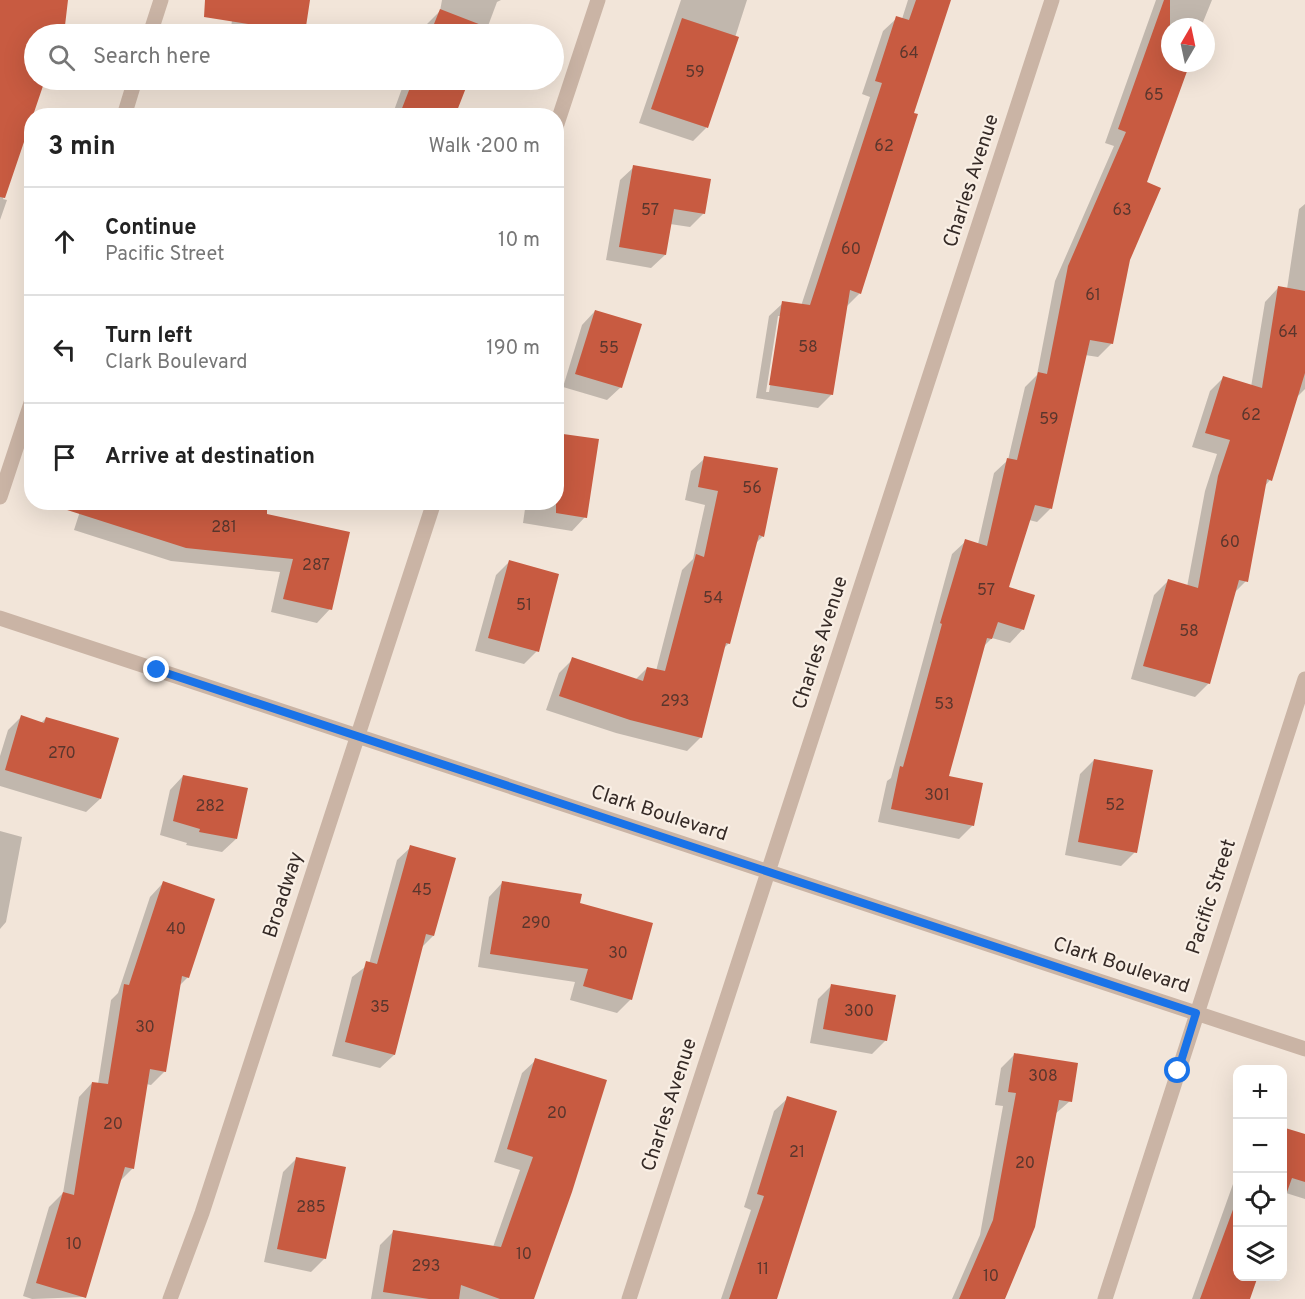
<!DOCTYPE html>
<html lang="en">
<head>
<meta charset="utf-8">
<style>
	:root { --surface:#fff; --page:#f2f2f2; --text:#222; --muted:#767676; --line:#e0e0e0 }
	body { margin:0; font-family:Overpass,sans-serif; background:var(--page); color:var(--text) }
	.controls { position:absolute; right:18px; bottom:18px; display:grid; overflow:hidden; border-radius:12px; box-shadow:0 6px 24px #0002 }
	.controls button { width:54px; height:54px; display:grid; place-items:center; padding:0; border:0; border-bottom:2px solid var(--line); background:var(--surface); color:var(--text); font:30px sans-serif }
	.compass { position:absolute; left:1161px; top:18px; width:54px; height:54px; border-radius:50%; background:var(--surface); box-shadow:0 6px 24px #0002; rotate:9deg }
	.stop { position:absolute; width:18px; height:18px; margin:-14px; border:4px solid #1a73e8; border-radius:50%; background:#fff }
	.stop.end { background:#1a73e8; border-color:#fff; box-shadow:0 2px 6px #0008 }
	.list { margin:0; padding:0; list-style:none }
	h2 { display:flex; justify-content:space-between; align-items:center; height:78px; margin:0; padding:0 24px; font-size:26px }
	h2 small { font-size:20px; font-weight:400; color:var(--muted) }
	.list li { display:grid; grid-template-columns:39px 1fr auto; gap:18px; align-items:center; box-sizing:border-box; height:108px; padding:0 24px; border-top:2px solid var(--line) }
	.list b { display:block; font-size:22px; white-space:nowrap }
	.list p { margin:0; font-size:20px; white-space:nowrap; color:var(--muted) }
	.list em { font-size:20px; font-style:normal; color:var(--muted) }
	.icon { flex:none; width:33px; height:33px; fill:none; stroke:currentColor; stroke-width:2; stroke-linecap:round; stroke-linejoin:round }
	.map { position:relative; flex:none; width:1305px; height:1299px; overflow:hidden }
	.search { position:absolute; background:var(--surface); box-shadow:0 6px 24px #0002; left:24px; top:24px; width:540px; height:66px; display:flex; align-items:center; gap:15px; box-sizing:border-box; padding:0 21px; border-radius:33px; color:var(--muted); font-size:22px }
	.panel { position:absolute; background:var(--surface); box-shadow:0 6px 24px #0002; left:24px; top:108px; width:540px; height:402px; border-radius:24px }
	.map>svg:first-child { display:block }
</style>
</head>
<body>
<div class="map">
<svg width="1305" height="1299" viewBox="0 0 1305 1299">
	<rect width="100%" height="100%" fill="#f2e5d9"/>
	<path fill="#0003" fill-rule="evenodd" d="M 0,0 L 66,0 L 63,34 L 34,34 L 34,80 L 44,80 L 3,199 L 7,200 L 0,220 Z
		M 235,0 L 308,0 L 303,33 L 230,34 Z
		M 442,0 L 501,0 L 497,2 L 485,34 L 422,34 L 426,25 L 440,11 Z
		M 681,0 L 747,0 L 706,128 L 693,141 L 639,123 Z
		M 908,0 L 949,0 L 912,114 L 860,293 L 845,308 L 832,394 L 818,408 L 756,398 L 769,316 L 783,303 L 801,306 L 870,97 L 862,94 L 883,31 L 897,18 L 902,19 ZM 778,316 L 782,316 L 769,392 L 766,392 Z
		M 1156,0 L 1212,0 L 1201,27 L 1170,27 L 1170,63 L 1188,63 L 1145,183 L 1112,343 L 1098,357 L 1085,355 L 1050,509 L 1037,522 L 1029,520 L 1007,588 L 1023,629 L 1010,643 L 992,638 L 984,646 L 947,777 L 973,825 L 959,839 L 878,822 L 887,781 L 891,778 L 952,554 L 966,541 L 978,544 L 994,473 L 1008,460 L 1025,387 L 1037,375 L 1055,281 L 1114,146 L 1105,143 Z
		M 405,80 L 467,80 L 453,116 L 392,116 Z
		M 221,110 L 240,116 L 216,116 Z
		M 634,167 L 704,213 L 690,227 L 670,224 L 665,255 L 651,268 L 606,260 L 620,180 Z
		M 1305,204 L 1305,389 L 1297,397 L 1270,480 L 1264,487 L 1246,581 L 1234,593 L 1209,683 L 1195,697 L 1131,679 L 1154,595 L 1168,581 L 1187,587 L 1205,491 L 1217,454 L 1192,447 L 1210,391 L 1223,378 L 1251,387 L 1265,302 L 1278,288 L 1287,289 L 1299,209 Z
		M 595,311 L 621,387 L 607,400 L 563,387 L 582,325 Z
		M 705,458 L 763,536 L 756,543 L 729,643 L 723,649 L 701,737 L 687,751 L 616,733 L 546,710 L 559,673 L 573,659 L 635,680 L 647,668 L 656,671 L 682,570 L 693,559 L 705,505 L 685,500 L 691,471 Z
		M 83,502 L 265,515 L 330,609 L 317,623 L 271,612 L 280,572 L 171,561 L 74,530 Z
		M 526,502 L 556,502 L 585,517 L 572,531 L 523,523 Z
		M 509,562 L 537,651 L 524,664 L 475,651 L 496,575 Z
		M 21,717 L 41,723 L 46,718 L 100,799 L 86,812 L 0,786 L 0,756 L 8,730 Z
		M 1094,760 L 1135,852 L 1121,866 L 1065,855 L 1080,774 Z
		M 183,776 L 236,839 L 222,852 L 186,845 L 187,843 L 160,835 L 170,790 Z
		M 0,831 L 22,837 L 6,922 L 0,929 Z
		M 411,847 L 433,936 L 421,948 L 394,1055 L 380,1068 L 332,1056 L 352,977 L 369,964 L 397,860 Z
		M 163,883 L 188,977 L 178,987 L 165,1071 L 151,1085 L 146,1084 L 133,1168 L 119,1182 L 84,1297 L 32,1299 L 23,1296 L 49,1207 L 63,1193 L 79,1097 L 92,1083 L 98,1084 L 111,1000 L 118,993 L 150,897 Z
		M 502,883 L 578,904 L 631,999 L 617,1013 L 570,1000 L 575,982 L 478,967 L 489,897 Z
		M 831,986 L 886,1040 L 872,1054 L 810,1043 L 818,999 Z
		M 1015,1054 L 1070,1101 L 1054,1115 L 1004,1299 L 952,1299 L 980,1235 L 1003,1106 L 995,1105 L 1001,1068 Z
		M 536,1060 L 533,1299 L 371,1299 L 380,1245 L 394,1231 L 493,1247 L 520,1170 L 494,1162 L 522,1073 Z
		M 788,1098 L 775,1299 L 721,1299 L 751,1210 L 744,1207 L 774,1111 Z
		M 1305,1136 L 1305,1199 L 1286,1193 Z
		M 297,1158 L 325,1258 L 311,1272 L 264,1262 L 283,1172 Z
		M 1238,1170 L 1238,1276 L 1249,1299 L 1192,1299 Z"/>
	<path fill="#c85b41" d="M 0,0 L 68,0 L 64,34 L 34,34 L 34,80 L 45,80 L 5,198 L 0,197 Z
		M 205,0 L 310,0 L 305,33 L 204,17 Z
		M 916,0 L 951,0 L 914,113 L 918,114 L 861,294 L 850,290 L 833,395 L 769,385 L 782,301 L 810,305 L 882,83 L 875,81 L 896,16 L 909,20 Z
		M 1164,0 L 1170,0 L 1170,63 L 1190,63 L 1147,182 L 1161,188 L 1130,260 L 1113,344 L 1090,340 L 1052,509 L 1035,505 L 1009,587 L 1035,595 L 1024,630 L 998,622 L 992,639 L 987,638 L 949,776 L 983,783 L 974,826 L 891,809 L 900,766 L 903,767 L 942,624 L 940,623 L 965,539 L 987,546 L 1007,458 L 1017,460 L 1038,372 L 1047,374 L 1068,266 L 1126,132 L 1118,129 Z
		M 440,9 L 489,28 L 486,34 L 430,34 Z
		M 682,18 L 739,37 L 708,128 L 651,109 Z
		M 413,80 L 469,80 L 455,116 L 399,116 Z
		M 633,165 L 711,179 L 705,214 L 674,209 L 666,255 L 619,247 Z
		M 1278,286 L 1305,291 L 1305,373 L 1272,481 L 1267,479 L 1248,582 L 1239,580 L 1210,684 L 1143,666 L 1168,579 L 1198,588 L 1218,476 L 1230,440 L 1205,433 L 1223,376 L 1262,388 Z
		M 595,310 L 642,324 L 622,388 L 575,374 Z
		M 556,433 L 599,439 L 587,518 L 556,513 Z
		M 704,456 L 778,468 L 764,537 L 759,535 L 730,644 L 726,643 L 702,738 L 630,720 L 559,696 L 572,657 L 643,681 L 647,667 L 665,671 L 696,554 L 704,557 L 718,491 L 698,487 Z
		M 65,502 L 212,502 L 267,508 L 267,514 L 350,532 L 332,610 L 283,599 L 293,559 L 186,548 L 64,509 Z
		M 509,560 L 559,574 L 539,652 L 488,638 Z
		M 21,715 L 44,723 L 46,717 L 119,738 L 101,799 L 5,770 Z
		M 1094,759 L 1153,770 L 1137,853 L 1078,842 Z
		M 183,775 L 248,788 L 237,839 L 199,832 L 200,829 L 173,821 Z
		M 410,845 L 456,858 L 434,936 L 426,934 L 395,1055 L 345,1042 L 366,961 L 377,964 Z
		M 163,881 L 215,899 L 189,978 L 182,976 L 166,1072 L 150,1069 L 134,1169 L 125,1167 L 86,1298 L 36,1283 L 63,1192 L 74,1195 L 92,1082 L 108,1084 L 124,984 L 129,985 Z
		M 502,881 L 582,894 L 580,903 L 653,923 L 632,1000 L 583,986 L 588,969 L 490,954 Z
		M 831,984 L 896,995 L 887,1041 L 823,1029 Z
		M 1014,1053 L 1078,1063 L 1072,1102 L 1059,1100 L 1035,1227 L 1005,1299 L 959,1299 L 993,1220 L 1016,1093 L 1008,1092 Z
		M 535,1058 L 607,1080 L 572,1192 L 534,1299 L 500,1299 L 461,1285 L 459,1299 L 429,1299 L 383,1292 L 393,1230 L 501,1247 L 533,1157 L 507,1149 Z
		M 787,1096 L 837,1111 L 777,1299 L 729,1299 L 764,1196 L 757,1194 Z
		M 1282,1127 L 1305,1134 L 1305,1182 L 1292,1178 L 1282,1206 Z
		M 296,1157 L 346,1167 L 326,1259 L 277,1249 Z
		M 1238,1196 L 1238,1276 L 1258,1276 L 1250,1299 L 1200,1299 Z"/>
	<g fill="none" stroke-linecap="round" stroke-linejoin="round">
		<path stroke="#cab4a5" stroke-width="15" d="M 150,34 L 161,0
			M 124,116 L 135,80
			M 556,127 L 598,0
			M 0,497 L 32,400
			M 0,618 L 1305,1049
			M 170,1299 L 202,1213 L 434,502
			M 629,1299 L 1052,0
			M 1105,1299 L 1305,679"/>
	</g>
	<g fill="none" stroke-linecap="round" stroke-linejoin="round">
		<path stroke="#1a73e8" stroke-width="8" d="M 157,670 L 1196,1013 L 1178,1071"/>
	</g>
	<g text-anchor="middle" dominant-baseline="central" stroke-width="4.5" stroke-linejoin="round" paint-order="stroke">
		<g font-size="16" fill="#5a362d">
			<text x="909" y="54">64</text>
			<text x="695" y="73">59</text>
			<text x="1154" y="96">65</text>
			<text x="884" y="147">62</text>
			<text x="650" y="211">57</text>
			<text x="1122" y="211">63</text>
			<text x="851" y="250">60</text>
			<text x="1093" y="296">61</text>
			<text x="1288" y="333">64</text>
			<text x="808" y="348">58</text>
			<text x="609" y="349">55</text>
			<text x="1251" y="416">62</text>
			<text x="1049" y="420">59</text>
			<text x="752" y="489">56</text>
			<text x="224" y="528">281</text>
			<text x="1230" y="543">60</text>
			<text x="316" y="566">287</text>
			<text x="986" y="591">57</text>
			<text x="713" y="599">54</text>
			<text x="524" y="606">51</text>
			<text x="1189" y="632">58</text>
			<text x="675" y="702">293</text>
			<text x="944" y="705">53</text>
			<text x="62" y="754">270</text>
			<text x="937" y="796">301</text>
			<text x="1115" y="806">52</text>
			<text x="210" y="807">282</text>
			<text x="422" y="891">45</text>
			<text x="536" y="924">290</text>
			<text x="176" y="930">40</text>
			<text x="618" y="954">30</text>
			<text x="380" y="1008">35</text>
			<text x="859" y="1012">300</text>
			<text x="145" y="1028">30</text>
			<text x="1043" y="1077">308</text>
			<text x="557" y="1114">20</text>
			<text x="113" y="1125">20</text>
			<text x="797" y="1153">21</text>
			<text x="1025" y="1164">20</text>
			<text x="311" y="1208">285</text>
			<text x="74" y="1245">10</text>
			<text x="524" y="1255">10</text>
			<text x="426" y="1267">293</text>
			<text x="763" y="1270">11</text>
			<text x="991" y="1277">10</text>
		</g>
		<g font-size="20" fill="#352a26" stroke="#f9efe5">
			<text transform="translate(972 181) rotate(-72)">Charles Avenue</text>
			<text transform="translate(821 643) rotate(-72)">Charles Avenue</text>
			<text transform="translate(659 814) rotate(18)">Clark Boulevard</text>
			<text transform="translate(284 895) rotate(-72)">Broadway</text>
			<text transform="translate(1212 897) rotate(-72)">Pacific Street</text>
			<text transform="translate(1121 966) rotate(18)">Clark Boulevard</text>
			<text transform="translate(670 1105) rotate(-72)">Charles Avenue</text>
		</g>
	</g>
</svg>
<div class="controls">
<button>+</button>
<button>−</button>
<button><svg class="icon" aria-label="locate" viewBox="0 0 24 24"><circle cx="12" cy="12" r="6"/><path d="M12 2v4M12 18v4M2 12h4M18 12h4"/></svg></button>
<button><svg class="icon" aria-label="layers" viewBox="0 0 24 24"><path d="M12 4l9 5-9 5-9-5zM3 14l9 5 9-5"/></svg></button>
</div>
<svg class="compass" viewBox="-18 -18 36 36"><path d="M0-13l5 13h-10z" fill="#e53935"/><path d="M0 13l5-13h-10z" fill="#767676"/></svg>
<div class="stop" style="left:1178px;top:1071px"></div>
<div class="stop end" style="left:157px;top:670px"></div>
<div class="search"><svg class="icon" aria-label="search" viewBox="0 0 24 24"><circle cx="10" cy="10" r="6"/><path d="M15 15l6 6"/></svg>Search here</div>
<section class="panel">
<h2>3 min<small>Walk · 200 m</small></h2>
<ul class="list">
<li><svg class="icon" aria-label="ahead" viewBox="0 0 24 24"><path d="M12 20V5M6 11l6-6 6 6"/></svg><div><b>Continue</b><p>Pacific Street</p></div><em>10 m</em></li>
<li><svg class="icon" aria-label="left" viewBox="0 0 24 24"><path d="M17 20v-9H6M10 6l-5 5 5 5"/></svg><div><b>Turn left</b><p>Clark Boulevard</p></div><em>190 m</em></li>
<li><svg class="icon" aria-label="arrive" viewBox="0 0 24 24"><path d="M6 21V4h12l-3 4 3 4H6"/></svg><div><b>Arrive at destination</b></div></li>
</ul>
</section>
</div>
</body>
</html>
